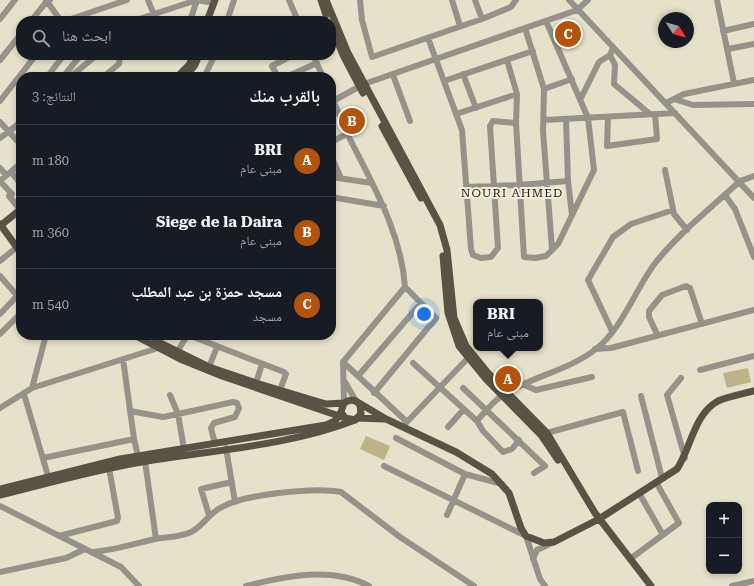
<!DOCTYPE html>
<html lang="ar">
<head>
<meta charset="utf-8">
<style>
	:root { --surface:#171b24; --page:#20242c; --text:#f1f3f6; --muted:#9ea1a6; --line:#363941; --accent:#b45309 }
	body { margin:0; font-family:"Roboto Serif","Noto Naskh Arabic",serif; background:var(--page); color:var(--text); direction:rtl }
	.controls { position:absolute; right:12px; bottom:12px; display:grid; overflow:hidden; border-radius:8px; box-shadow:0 2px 6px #0003 }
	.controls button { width:36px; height:36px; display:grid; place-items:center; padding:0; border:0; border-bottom:1px solid var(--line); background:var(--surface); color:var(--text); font:20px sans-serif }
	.compass { position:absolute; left:658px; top:12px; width:36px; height:36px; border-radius:50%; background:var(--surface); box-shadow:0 2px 6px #0003; rotate:127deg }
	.you { position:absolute; left:424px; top:314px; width:14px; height:14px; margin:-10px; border:3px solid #fff; border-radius:50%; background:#1a73e8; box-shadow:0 0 0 6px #1a73e833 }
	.badge { display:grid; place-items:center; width:26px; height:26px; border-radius:50%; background:var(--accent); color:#fff; font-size:13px; font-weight:700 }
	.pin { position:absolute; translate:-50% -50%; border:2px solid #fff; box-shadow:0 1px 4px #0006 }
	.popup { position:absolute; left:473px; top:299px; width:70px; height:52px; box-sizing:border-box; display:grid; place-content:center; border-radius:8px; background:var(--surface); filter:drop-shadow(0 1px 3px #0005); font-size:13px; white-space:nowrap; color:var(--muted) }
	.popup b { font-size:15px; color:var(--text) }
	.popup::after { content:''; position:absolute; left:50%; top:100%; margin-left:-8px; border:8px solid transparent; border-top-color:var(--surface) }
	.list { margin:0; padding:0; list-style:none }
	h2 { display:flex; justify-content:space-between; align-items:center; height:52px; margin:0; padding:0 16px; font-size:17px }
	h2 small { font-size:13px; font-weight:400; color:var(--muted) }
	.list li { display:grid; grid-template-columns:26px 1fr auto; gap:12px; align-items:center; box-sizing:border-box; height:72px; padding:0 16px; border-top:1px solid var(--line) }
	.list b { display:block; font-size:15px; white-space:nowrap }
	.list p { margin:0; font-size:13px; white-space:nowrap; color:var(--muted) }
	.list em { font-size:13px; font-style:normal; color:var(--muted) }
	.icon { flex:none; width:22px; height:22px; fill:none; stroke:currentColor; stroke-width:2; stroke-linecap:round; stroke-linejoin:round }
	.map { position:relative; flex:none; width:754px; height:586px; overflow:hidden; direction:ltr }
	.search { position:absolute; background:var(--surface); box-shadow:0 2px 6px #0003; left:16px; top:16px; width:320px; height:44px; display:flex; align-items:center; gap:10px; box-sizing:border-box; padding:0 14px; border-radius:16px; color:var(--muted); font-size:15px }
	.panel { position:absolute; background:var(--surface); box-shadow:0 2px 6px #0003; left:16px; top:72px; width:320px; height:268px; border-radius:16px; direction:rtl }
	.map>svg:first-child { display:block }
</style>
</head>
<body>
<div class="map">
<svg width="754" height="586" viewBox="0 0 754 586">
	<rect width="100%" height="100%" fill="#e6e1c9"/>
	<path fill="#bcb386" d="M 748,368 L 751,382 L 727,388 L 723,373 Z
		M 366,436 L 390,446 L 384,460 L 360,449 Z"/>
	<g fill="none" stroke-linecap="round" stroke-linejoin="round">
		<path stroke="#959389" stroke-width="6" d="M 46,0 L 61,21
			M 148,0 L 154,15
			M 289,0 L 298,21
			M 360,0 L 362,20 L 372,57 L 482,19 L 511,7 L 516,0
			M 452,0 L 460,26
			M 475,0 L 482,19
			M 569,0 L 754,198
			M 717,0 L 734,83
			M 0,19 L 15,0
			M 31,21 L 47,1 L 50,0
			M 65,21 L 127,0
			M 133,21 L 197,0 L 214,3
			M 190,21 L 197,0
			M 227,21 L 234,0
			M 525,28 L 544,89
			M 723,31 L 754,24
			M 428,38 L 462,130 L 471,249 L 473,255 L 481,258 L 491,257 L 498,248 L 490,126 L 493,121 L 516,123
			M 613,48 L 610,55 L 615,65 L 614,84 L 650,114
			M 728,49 L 754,44
			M 313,55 L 323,77
			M 0,60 L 21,34
			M 507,60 L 517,94
			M 463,74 L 476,108
			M 393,75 L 410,121
			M 47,77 L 64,55
			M 63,77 L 80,56
			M 70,77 L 97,55
			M 103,77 L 119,64 L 120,55
			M 204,77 L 215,55
			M 278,77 L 272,66 L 293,55
			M 286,77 L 317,63
			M 444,81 L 533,51
			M 331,96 C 337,109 342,122 348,135 C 372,184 401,231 405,287 L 343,362 L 344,403
			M 581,98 L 599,62 L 610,55
			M 674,99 L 693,105 L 754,104
			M 0,101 L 36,55
			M 333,101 L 364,84 L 577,10 L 588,0
			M 666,103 L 684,94 L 754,80
			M 456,114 L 517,94 L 516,123 L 524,257 L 535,258 L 546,256 L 558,244 L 594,170 L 588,118 L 546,21
			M 608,117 L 607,146 L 657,139 L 655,114
			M 566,119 L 568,181 L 572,215
			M 544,120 L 675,113
			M 0,122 L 21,145
			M 0,138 L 21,122
			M 331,142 L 347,134
			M 331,156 L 341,178
			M 0,168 L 6,175
			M 665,170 L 674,214 L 687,230
			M 11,172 L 21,184
			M 331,177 L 372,183
			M 1,180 L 21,163
			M 0,181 L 12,194 L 9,196 L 18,207
			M 466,187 L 519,185 L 568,181
			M 725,195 L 735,209 L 754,257
			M 331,197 L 384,206
			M 19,232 L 21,230
			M 552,249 L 543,131 L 544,89 L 572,79
			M 0,261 L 17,247
			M 0,276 L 21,300
			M 0,314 L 17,296
			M 612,331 L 588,280 L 613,237 L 631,224 L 673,210
			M 656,332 L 649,317 L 649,311 L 662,295 L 686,286 L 690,288 L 702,324
			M 0,334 L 21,313
			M 155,341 L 163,335
			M 595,349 L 611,348 L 754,310
			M 177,352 L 187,336 L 191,336 L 284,372 L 286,374 L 280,390
			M 123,359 L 134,439 L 138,456
			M 343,362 L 407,422
			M 413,363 L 477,421 C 485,412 493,401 503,395 C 532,376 568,371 596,349 C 623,328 635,289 656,262 C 680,232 712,207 740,181 L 754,176
			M 209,367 L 217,347
			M 700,370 L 754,356
			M 358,376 L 421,303
			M 681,378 L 667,395 L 685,458
			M 345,382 L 356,401
			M 256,383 L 262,364
			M 522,384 L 536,390 L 592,377
			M 32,388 L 46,335
			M 463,388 L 545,466 L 534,473
			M 374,393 L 436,318 L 405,287
			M 24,394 L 48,476
			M 641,396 L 662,478
			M 0,408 L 32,388 L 158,348
			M 130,411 L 163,417 L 178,414 L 170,395
			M 477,421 L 483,431 L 503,452 L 512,449 L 519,440
			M 403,426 L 468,358
			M 448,427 L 464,409
			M 543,434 L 623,412 L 638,471
			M 396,438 L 465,474 L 502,484
			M 226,448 L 235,502
			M 184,449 L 178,414 L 233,402 L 237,403 L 239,408 L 235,417 L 214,423 L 211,428 L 215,444
			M 43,458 L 134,439
			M 145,461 L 156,539
			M 384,466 L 526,536 L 540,579 L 545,586
			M 639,493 L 663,535
			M 0,506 L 121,567 L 139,586
			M 209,515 L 201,489 L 232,482
			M 447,515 L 465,474
			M 59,536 L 117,521 L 118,518 L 109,468
			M 93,552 C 115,550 134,544 155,539 C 166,537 181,537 191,532 C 203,526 209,513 222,507 C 245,494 315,487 341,492 L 400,537 L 474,586
			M 533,559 L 537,550 L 552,543
			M 630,559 L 679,523 L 656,482
			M 0,572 L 66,558 L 85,549
			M 246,586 C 285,576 333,566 369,586
			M 732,586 L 754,581"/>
		<path stroke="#585443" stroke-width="7" d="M 321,0 L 326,15
			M 326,0 L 348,53 L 440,225 L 447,250 L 454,318 L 466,346 L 488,373 L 547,433 L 595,513 L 651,586
			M 207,21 L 215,0
			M 333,30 L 343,55 L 363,93
			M 177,77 L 189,65 L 194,55
			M 185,77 L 195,65 L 199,55
			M 382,126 L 421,198
			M 0,224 L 21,253
			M 0,226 L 21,209
			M 443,256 L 448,313 L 459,346 L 486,379 L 541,435 L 558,460
			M 134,335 L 180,359 L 222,376 L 342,417
			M 156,341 L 209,367 L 256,383 L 326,404 L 344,403
			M 359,403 L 386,419 L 456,452 L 492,474 L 509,493 L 521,528 L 526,536 L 544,543 L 554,542 L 599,519 L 677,469 C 691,448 694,414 718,401 C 729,396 743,394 754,391
			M 357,418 L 384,419
			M 0,489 L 120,459 L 326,425 L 335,421 L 341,412
			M 0,495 C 49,483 98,469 147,461 C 215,450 292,445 355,420 L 361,414 L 360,405 C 356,399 350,399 344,403 L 341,412 L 345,418 L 355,420"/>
	</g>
	<g text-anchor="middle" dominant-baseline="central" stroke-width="4" stroke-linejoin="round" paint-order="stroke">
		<g font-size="12" letter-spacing="1" fill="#201f16" stroke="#f3eed6">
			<text x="512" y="193">NOURI AHMED</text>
		</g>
	</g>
</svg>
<div class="controls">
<button>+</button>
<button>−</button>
</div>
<svg class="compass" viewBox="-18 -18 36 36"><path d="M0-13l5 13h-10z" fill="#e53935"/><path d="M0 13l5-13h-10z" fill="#9ea1a6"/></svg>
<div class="you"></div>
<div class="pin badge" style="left:508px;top:379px">A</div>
<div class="popup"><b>BRI</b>مبنى عام</div>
<div class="pin badge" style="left:352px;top:121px">B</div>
<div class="pin badge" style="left:568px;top:34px">C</div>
<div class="search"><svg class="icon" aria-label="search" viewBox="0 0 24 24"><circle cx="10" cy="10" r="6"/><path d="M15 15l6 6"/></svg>ابحث هنا</div>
<section class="panel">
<h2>بالقرب منك<small>النتائج: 3</small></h2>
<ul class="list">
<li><span class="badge">A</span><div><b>BRI</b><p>مبنى عام</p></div><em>180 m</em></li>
<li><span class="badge">B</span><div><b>Siege de la Daira</b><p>مبنى عام</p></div><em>360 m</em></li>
<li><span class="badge">C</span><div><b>مسجد حمزة بن عبد المطلب</b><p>مسجد</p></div><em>540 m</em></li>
</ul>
</section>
</div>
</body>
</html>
